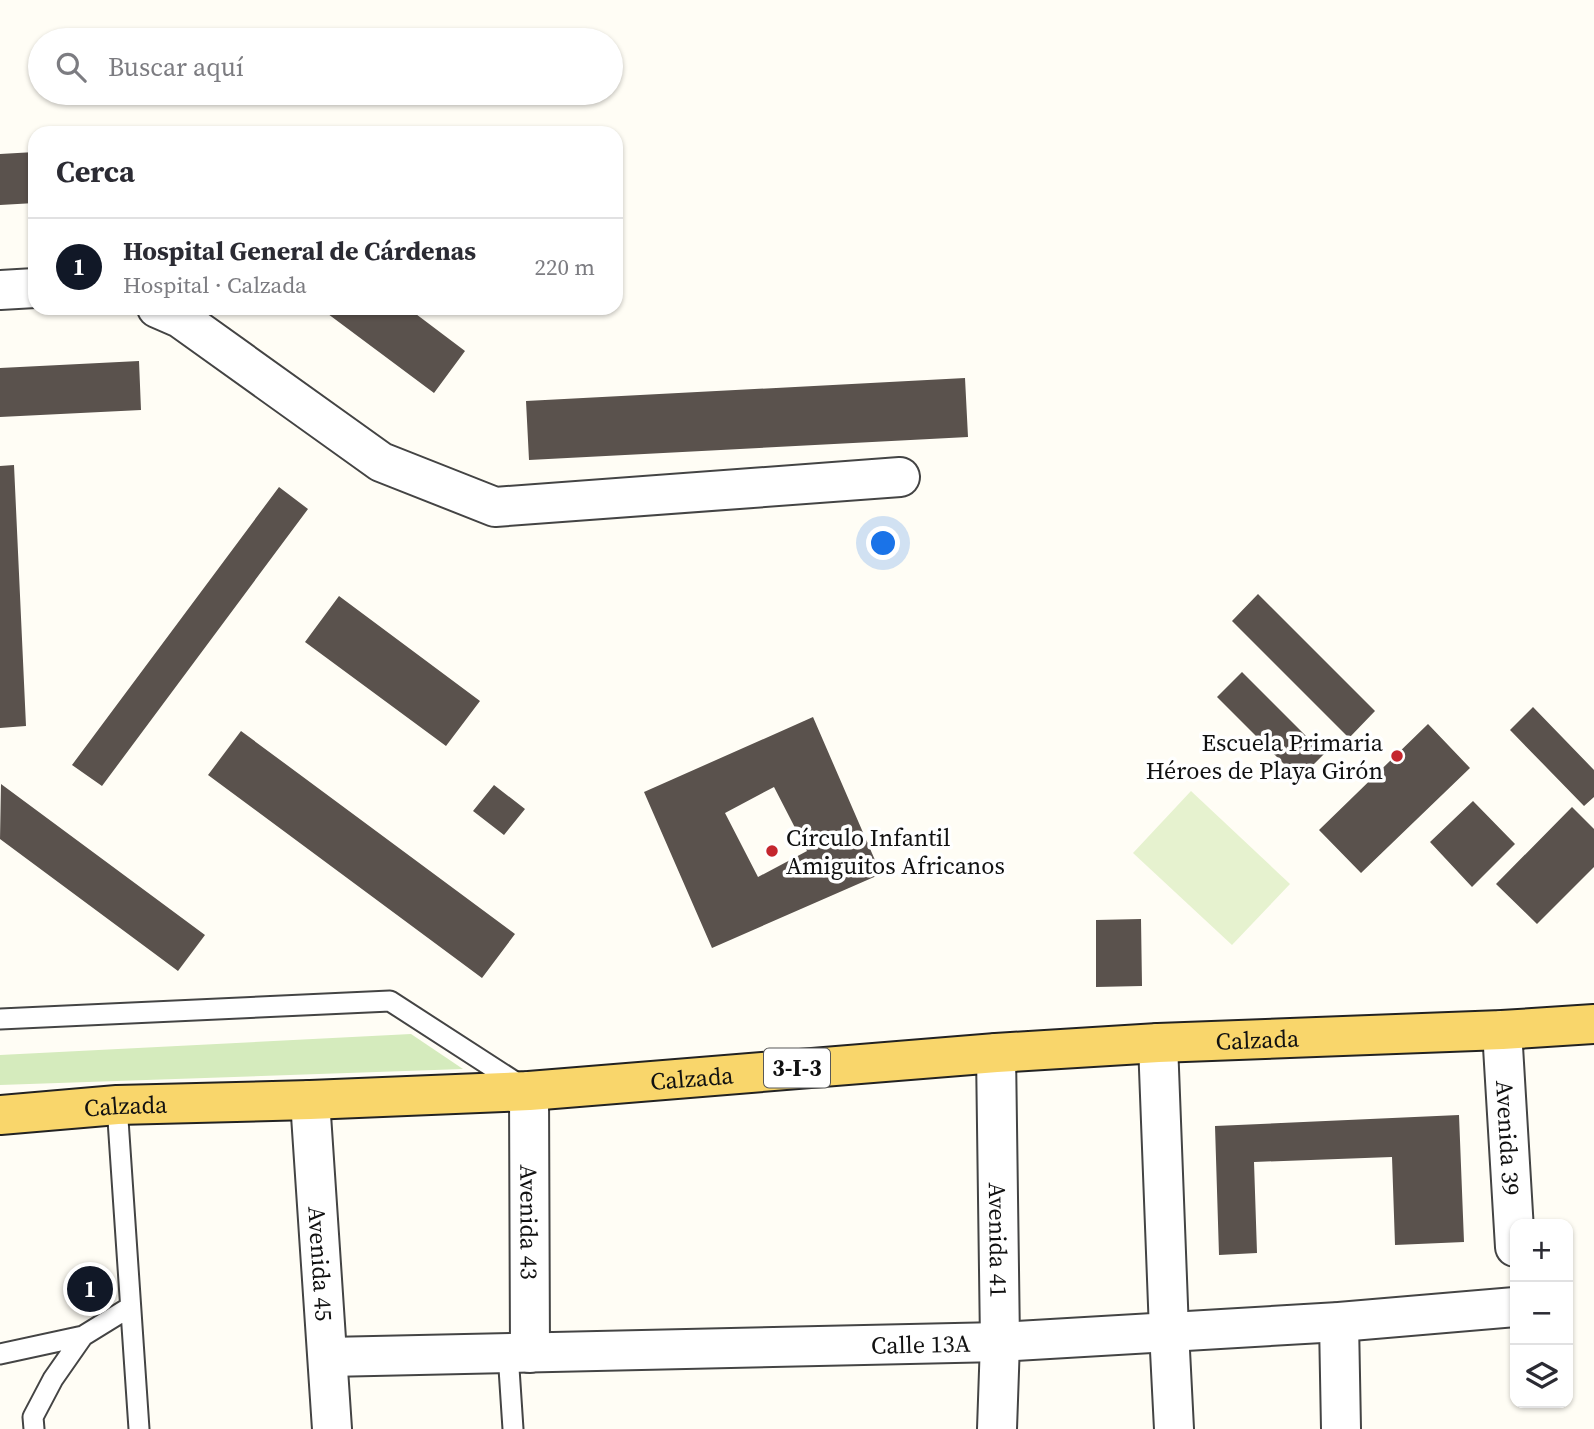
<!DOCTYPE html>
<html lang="es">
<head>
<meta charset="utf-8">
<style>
	:root { --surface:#fff; --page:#f2f2f3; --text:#2b2b33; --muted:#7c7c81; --line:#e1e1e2; --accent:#111827 }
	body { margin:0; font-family:"Source Serif 4",serif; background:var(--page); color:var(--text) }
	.controls { position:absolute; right:21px; bottom:21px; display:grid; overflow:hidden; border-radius:14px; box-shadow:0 2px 5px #0004 }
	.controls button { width:63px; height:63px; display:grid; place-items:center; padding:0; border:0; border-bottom:2px solid var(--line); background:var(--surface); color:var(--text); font:35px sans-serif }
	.you { position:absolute; left:884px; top:544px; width:24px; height:24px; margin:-18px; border:5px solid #fff; border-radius:50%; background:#1a73e8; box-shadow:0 0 0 10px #1a73e833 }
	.badge { display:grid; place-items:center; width:46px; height:46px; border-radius:50%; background:var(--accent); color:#fff; font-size:23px; font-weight:700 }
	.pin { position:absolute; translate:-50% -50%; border:4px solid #fff; box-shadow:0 2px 7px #0006 }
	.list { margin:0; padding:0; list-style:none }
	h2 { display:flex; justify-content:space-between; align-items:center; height:91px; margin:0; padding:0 28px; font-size:30px }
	h2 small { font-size:23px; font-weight:400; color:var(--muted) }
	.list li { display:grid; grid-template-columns:46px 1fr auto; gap:21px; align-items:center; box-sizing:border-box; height:98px; padding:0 28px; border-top:2px solid var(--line) }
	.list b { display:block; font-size:26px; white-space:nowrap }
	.list p { margin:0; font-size:23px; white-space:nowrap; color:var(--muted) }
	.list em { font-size:23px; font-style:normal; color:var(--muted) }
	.icon { flex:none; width:38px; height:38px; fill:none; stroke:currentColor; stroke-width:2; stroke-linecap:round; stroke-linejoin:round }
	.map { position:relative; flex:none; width:1594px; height:1429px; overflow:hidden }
	.search { position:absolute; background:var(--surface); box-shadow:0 2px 5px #0004; left:28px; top:28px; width:595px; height:77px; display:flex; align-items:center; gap:18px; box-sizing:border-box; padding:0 24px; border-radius:38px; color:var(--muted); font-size:26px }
	.panel { position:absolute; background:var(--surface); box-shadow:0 2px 5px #0004; left:28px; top:126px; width:595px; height:189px; border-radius:21px }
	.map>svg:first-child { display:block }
</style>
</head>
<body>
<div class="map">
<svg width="1594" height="1429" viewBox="0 0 1594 1429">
	<rect width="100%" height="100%" fill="#fffdf5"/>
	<path fill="#d5ebbd" d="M 411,1034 L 463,1069 L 0,1085 L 0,1055 Z"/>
	<path fill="#e6f2cf" d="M 1191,791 L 1290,884 L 1232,945 L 1133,853 Z"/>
	<path fill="#5a524d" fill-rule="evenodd" d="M 35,152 L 35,203 L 0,205 L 0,154 Z
		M 320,308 L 408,308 L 465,351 L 434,393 Z
		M 139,361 L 141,410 L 0,417 L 0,368 Z
		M 965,378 L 968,437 L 529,460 L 526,401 Z
		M 14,465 L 26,726 L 0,728 L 0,466 Z
		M 279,487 L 308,509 L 102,786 L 72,765 Z
		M 1258,594 L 1375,711 L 1349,738 L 1232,621 Z
		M 339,596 L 480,701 L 446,746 L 305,642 Z
		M 1242,672 L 1324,754 L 1299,779 L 1217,697 Z
		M 1533,707 L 1594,770 L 1594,797 L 1584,806 L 1510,730 Z
		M 813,717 L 881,874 L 712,948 L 644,792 ZM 774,787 L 807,851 L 758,877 L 725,813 Z
		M 1428,724 L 1470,768 L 1361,873 L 1319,830 Z
		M 241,731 L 515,934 L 482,978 L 208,775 Z
		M 1,784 L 205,935 L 178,971 L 0,839 Z
		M 494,785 L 525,809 L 504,835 L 473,811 Z
		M 1473,801 L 1515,844 L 1472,887 L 1430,842 Z
		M 1572,807 L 1594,829 L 1594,867 L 1537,924 L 1496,884 Z
		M 1141,919 L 1142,986 L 1096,987 L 1096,920 Z
		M 1459,1115 L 1464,1242 L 1395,1245 L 1392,1157 L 1254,1162 L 1257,1253 L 1219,1255 L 1215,1126 Z"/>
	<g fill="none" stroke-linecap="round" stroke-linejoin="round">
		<g stroke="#444" stroke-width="23">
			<path id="service" d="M 0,1019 L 390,1001 L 523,1087
				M 117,1105 L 139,1429
				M 508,1353 L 513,1429
				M 0,1354 L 83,1336
				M 34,1429 L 33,1417 L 53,1379 L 83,1336 L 130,1307"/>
		</g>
		<g stroke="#444" stroke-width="42">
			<g id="minor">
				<path d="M 0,290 L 35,288"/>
				<path d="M 157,308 L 180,318 L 381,462 L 495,507 L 900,477"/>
				<path id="s1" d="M 1502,1030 L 1515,1247"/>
				<path d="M 1158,1043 L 1169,1331 L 1174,1429"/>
				<path id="s2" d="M 996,1053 L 1000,1342 L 997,1429"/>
				<path id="s3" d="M 529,1091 L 530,1353"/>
				<path id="s4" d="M 310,1100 L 332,1429"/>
				<path d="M 1339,1322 L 1341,1429"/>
				<path id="s5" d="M 328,1357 L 1000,1342 L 1339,1322 L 1515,1307"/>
			</g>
		</g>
		<g stroke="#222" stroke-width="42">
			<g id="primary">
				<path id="s6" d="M 0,1115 L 117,1105 L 310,1100 L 529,1091 L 996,1053 L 1158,1043 L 1502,1030 L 1594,1024"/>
			</g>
		</g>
		<use href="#service" stroke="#fff" stroke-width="19"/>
		<use href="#minor" stroke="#fff" stroke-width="38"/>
		<use href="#primary" stroke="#f9d66b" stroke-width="38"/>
	</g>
	<g fill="#c4262e" stroke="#fff" stroke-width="2.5">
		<circle cx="1397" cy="756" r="7"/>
		<circle cx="772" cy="851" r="7"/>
	</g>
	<g text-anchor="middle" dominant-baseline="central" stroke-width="7" stroke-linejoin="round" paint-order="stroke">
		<rect fill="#fff" stroke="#585858" stroke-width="2" x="764" y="1048.5" width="66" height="39" rx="5"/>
		<g font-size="23" font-weight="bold" fill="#111">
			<text x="797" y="1068">3-I-3</text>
		</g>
		<g font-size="24" fill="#111" stroke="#fff" text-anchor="end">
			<text x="1383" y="742">Escuela Primaria<tspan x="1383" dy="28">Héroes de Playa Girón</tspan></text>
			<text x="786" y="837" text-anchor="start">Círculo Infantil<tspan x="786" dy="28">Amiguitos Africanos</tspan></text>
		</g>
		<g font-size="24" fill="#111" stroke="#fff">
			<text stroke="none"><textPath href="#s6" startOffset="1260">Calzada</textPath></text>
			<text stroke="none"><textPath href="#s6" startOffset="693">Calzada</textPath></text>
			<text stroke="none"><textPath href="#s6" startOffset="126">Calzada</textPath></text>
			<text stroke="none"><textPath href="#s1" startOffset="108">Avenida 39</textPath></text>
			<text stroke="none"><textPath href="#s3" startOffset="131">Avenida 43</textPath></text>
			<text stroke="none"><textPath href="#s2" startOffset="187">Avenida 41</textPath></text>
			<text stroke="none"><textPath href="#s4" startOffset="164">Avenida 45</textPath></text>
			<text stroke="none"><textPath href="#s5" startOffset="593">Calle 13A</textPath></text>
		</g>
	</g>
</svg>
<div class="controls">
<button>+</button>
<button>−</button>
<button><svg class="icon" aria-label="layers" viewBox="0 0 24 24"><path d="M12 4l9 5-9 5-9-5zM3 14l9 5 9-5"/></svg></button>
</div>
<div class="you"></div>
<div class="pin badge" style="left:90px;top:1289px">1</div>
<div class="search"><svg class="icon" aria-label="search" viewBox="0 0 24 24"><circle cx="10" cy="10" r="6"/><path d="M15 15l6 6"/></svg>Buscar aquí</div>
<section class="panel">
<h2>Cerca<small></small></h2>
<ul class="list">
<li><span class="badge">1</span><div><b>Hospital General de Cárdenas</b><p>Hospital · Calzada</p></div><em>220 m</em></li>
</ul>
</section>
</div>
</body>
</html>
